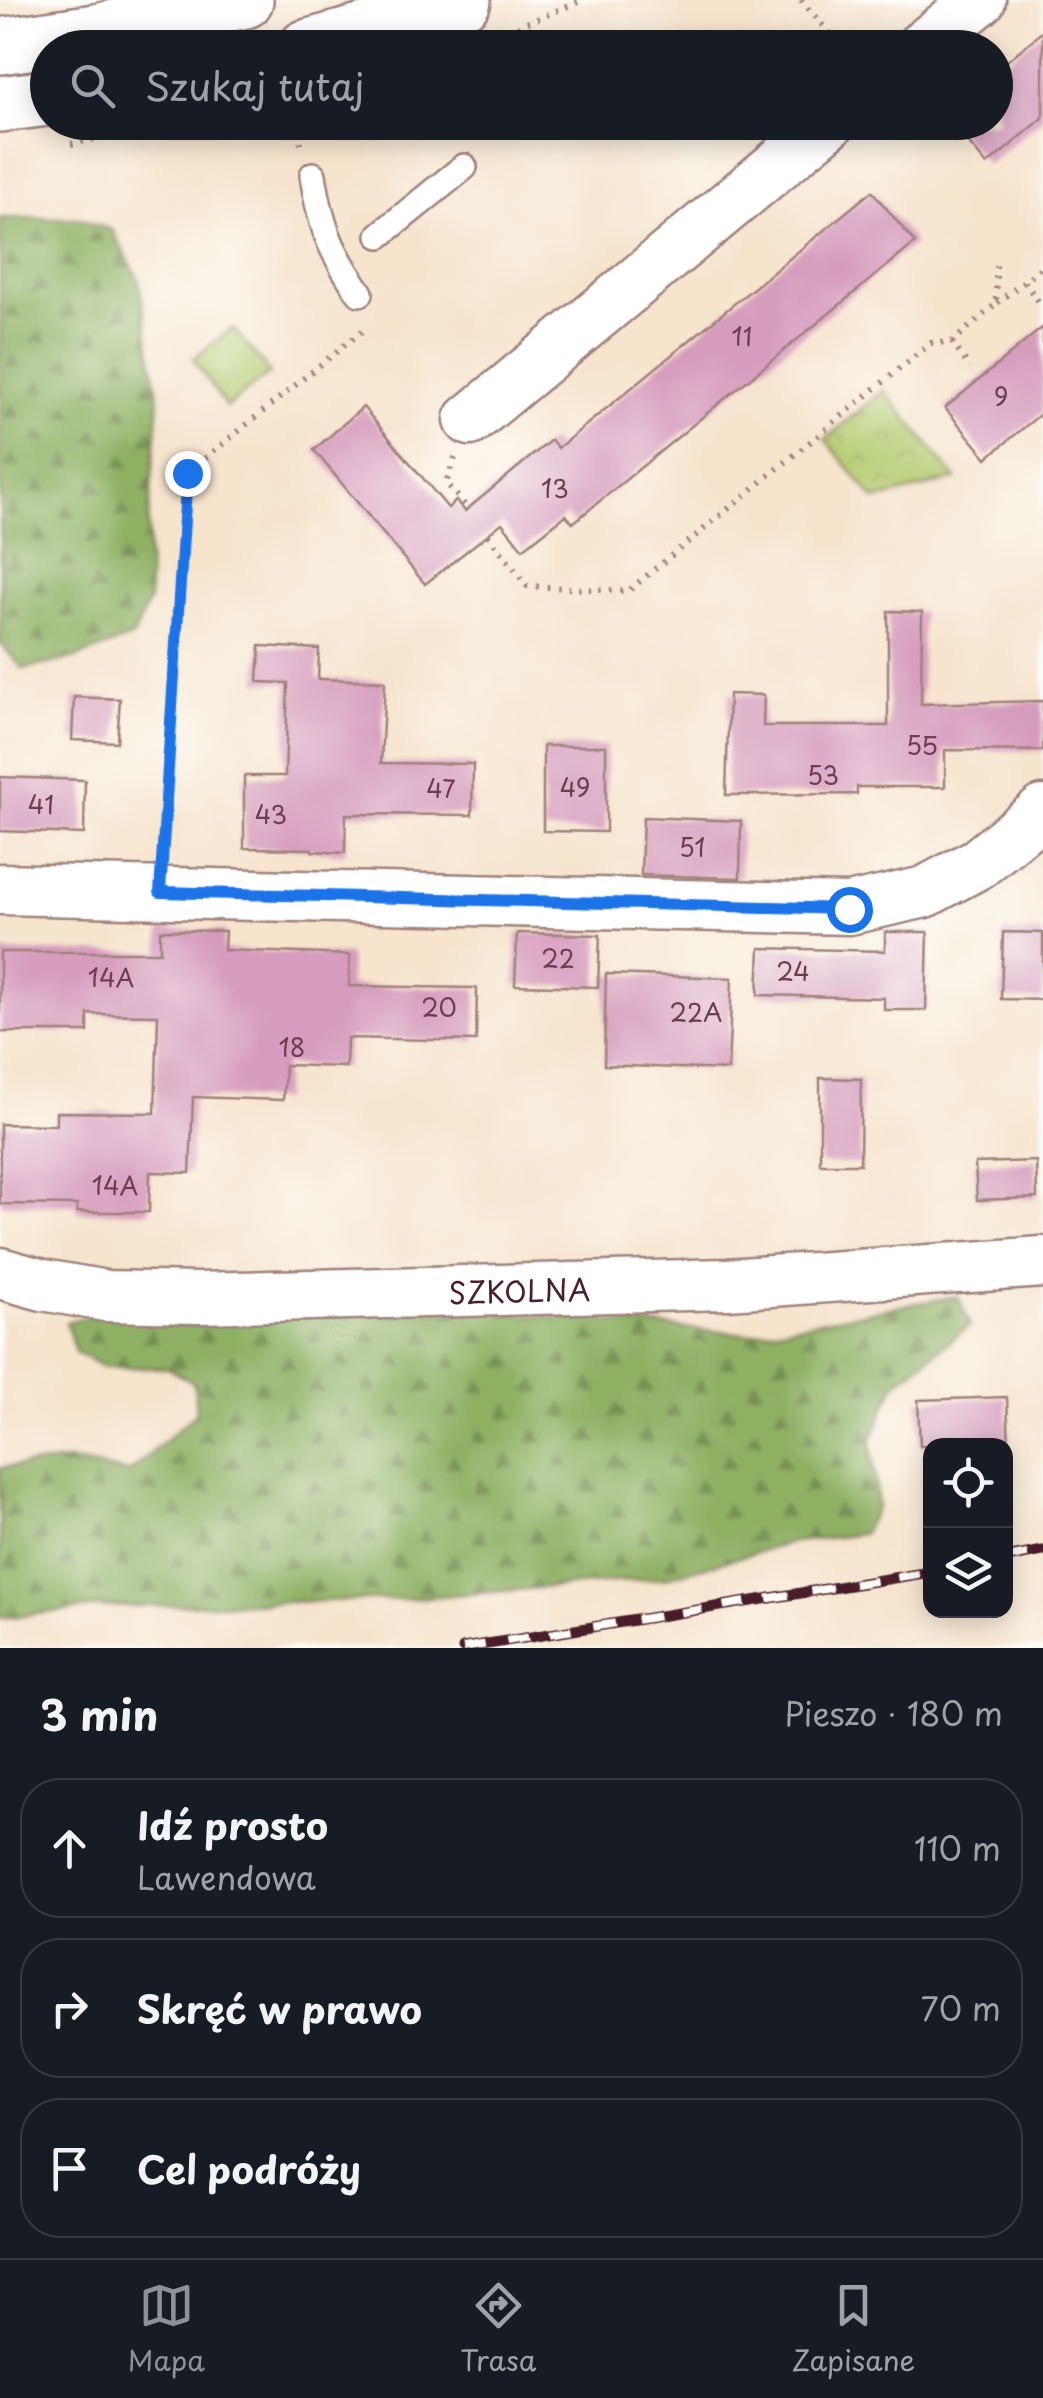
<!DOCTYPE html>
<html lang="pl">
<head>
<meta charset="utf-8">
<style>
	:root { --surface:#171b24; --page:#20242c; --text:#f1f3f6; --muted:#9ea1a6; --line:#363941; --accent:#8c9099 }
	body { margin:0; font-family:"Playpen Sans",sans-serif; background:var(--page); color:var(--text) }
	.controls { position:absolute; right:30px; bottom:30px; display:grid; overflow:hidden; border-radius:20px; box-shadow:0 5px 25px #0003 }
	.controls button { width:90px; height:90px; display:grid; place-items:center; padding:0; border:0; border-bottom:2px solid var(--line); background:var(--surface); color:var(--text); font:50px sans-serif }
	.stop { position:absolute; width:30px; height:30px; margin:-22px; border:8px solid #1a73e8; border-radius:50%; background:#fff }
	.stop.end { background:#1a73e8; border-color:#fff; box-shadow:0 2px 10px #0008 }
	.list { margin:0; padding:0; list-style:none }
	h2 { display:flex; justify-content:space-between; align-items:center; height:130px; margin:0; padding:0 40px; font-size:42px }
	h2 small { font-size:32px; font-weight:400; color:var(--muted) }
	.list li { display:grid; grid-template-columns:65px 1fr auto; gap:30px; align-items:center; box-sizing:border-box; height:140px; margin:0 20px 20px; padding:0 20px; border:2px solid var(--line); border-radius:40px }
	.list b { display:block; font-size:38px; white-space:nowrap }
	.list p { margin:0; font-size:32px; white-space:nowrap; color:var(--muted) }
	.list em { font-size:32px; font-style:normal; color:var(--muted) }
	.icon { flex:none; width:55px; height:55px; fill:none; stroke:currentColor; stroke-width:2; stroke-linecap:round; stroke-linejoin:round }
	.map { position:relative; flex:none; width:1043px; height:1648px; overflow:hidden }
	.search { position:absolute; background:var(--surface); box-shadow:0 5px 25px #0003; left:30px; right:30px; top:30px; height:110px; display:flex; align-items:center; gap:25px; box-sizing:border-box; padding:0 35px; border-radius:55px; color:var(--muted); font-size:38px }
	.sheet { height:610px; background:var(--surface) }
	nav { display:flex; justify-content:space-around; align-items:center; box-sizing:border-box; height:140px; border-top:2px solid var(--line); background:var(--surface); font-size:28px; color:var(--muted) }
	nav a { display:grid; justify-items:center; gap:5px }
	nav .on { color:var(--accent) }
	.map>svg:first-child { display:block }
</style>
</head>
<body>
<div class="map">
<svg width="1043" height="1648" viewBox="0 0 1043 1648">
	<defs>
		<pattern id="forest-firs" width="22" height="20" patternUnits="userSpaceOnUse" patternTransform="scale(2.5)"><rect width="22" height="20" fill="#8eb063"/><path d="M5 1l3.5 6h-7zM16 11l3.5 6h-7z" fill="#768f52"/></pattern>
		<pattern id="park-crowns" width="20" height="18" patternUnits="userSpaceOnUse" patternTransform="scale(2.5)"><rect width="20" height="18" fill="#b3cc71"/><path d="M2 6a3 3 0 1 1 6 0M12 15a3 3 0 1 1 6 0" fill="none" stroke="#9baf62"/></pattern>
	</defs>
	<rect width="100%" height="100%" fill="#fdfcf7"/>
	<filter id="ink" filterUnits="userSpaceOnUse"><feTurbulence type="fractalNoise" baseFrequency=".01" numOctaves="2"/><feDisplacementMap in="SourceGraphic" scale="20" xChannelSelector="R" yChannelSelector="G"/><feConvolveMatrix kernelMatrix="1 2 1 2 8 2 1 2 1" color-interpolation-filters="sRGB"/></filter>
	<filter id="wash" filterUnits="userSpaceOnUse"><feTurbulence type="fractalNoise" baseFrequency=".0048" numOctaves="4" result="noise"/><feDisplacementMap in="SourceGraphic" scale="40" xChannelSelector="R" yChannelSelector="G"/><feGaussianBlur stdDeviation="2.25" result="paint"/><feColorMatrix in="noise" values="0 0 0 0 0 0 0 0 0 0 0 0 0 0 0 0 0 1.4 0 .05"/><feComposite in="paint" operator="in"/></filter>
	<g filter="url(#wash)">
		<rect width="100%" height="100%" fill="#f6e4cd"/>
		<path fill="url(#forest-firs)" stroke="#6c6847" stroke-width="2.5" d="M 0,218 L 77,218 L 112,230 L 139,280 L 159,402 L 148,523 L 149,600 L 133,637 L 76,658 L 23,669 L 0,643 Z
			M 958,1296 L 970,1325 L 895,1384 L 871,1441 L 878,1506 L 862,1534 L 794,1542 L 663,1578 L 404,1599 L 97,1607 L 0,1618 L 0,1468 L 69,1461 L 129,1473 L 196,1413 L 194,1383 L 168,1368 L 104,1367 L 75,1352 L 66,1322 L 118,1308 L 486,1311 L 748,1334 Z"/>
		<path fill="url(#park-crowns)" stroke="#7e764e" stroke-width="2.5" d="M 884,390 L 956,479 L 875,500 L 825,439 Z"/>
		<path fill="#b3cc71" stroke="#7e764e" stroke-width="2.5" d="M 233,328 L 270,373 L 226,407 L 193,359 Z"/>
		<g id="blocks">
			<path fill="#d69cbd" d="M 1043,31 L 1043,118 L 987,165 L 951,122 L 996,122 L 996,70 Z
				M 872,191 L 915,243 L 573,523 L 566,515 L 523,549 L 502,523 L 425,584 L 314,450 L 363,407 L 448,508 L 456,501 L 465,511 L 551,440 L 558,448 Z
				M 1043,327 L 1043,412 L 987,458 L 945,408 Z
				M 888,611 L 922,612 L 921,704 L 1043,701 L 1043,751 L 945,750 L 945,787 L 857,787 L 857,794 L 726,795 L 729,694 L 764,695 L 763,726 L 888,726 Z
				M 260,646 L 319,649 L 318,679 L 385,681 L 381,763 L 473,764 L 472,815 L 346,814 L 345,853 L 312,851 L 312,849 L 244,848 L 244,776 L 285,776 L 288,683 L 258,682 Z
				M 74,697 L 120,699 L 117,742 L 72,740 Z
				M 543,746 L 606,746 L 606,832 L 543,831 Z
				M 0,777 L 85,780 L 84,834 L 0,831 Z
				M 643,817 L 741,821 L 740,878 L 641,875 Z
				M 160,930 L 225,931 L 224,950 L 350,955 L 349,986 L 477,988 L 476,1041 L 347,1038 L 346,1067 L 285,1065 L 283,1100 L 193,1097 L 190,1173 L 150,1172 L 149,1212 L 77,1212 L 77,1205 L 0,1204 L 0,1124 L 56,1125 L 56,1112 L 155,1113 L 158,1015 L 88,1014 L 88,1032 L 0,1032 L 0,952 L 160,952 Z
				M 885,932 L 928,932 L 926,1010 L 884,1010 L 884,998 L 758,995 L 760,948 L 885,951 Z
				M 1003,932 L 1043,933 L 1043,1000 L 1001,999 Z
				M 517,933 L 600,935 L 598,987 L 515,985 Z
				M 606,974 L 732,978 L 728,1070 L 604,1065 Z
				M 820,1078 L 861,1079 L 860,1164 L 820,1164 Z
				M 1036,1161 L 1037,1198 L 977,1200 L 975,1163 Z
				M 1007,1397 L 1009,1446 L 920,1446 L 918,1400 Z"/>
		</g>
	</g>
	<g filter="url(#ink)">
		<use href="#blocks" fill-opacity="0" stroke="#a0827c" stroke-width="2.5"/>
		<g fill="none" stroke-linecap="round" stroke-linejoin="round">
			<g stroke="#a0827c" stroke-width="30">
				<path id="lane" d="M 313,175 C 321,227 330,250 360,293
					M 380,235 L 464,167"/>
			</g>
			<g stroke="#a0827c" stroke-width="55">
				<g id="street">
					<path d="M 920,48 L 980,0"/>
					<path d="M 470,420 L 830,122"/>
					<path d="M 0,889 L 849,909 L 925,892 L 979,863 L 1043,811"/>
					<path id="s1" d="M 0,1273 L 43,1285 L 106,1296 L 197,1298 L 727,1284 L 1043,1262"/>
				</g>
			</g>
			<g stroke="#a0827c" stroke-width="60">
				<path id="primary" d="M 0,46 L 96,32 L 245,0
					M 306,48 L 419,17 L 463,0
					M 0,104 L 48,98"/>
			</g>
			<path stroke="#a0827c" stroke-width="6" stroke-dasharray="2.5 8" stroke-linecap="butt" d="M 801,0 L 842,48
				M 498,35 L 583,0
				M 293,122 L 302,146
				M 71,144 L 177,122
				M 1024,282 L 1043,307
				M 997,303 L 1043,266
				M 952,342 L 970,368
				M 455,458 L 446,483 L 468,509
				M 488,535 L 527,586 L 628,591 L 931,343 L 952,342 L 996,304 L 996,263
				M 163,848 L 187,473 L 367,327"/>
			<use href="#lane" stroke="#fff" stroke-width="25"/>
			<use href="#street" stroke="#fff" stroke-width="50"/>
			<use href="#primary" stroke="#fff" stroke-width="55"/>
			<g stroke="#4a1f2b" stroke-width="11">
				<path id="rail" d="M 1006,1558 L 1043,1551
					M 463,1648 L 930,1572"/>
			</g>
			<use href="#rail" stroke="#fdfcf7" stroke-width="8" stroke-dasharray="22" stroke-linecap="butt"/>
		</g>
	</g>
	<g fill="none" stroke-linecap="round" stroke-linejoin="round" filter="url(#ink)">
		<path stroke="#1a73e8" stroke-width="12" d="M 187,473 L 160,892 L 849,909"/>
	</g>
	<g text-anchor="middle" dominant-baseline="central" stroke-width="8" stroke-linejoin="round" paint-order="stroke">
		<g font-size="25" fill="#6d3e50">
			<text x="742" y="336">11</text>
			<text x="1001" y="396">9</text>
			<text x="555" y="488">13</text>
			<text x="922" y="745">55</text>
			<text x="823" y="775">53</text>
			<text x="575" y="787">49</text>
			<text x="441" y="788">47</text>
			<text x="41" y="804">41</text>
			<text x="271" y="814">43</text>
			<text x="692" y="847">51</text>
			<text x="558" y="958">22</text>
			<text x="793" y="971">24</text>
			<text x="111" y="977">14A</text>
			<text x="439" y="1007">20</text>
			<text x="696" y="1012">22A</text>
			<text x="292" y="1047">18</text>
			<text x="115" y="1185">14A</text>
		</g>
		<g font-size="30" fill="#4a1f2b" stroke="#fdfcf7">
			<text stroke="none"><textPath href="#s1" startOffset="522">SZKOLNA</textPath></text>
		</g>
	</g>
</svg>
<div class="controls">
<button><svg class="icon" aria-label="locate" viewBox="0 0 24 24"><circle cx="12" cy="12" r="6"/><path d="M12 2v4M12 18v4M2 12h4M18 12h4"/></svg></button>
<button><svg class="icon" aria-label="layers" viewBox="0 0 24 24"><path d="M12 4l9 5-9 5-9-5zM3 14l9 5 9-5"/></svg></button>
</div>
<div class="stop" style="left:849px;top:909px"></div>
<div class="stop end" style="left:187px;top:473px"></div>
<div class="search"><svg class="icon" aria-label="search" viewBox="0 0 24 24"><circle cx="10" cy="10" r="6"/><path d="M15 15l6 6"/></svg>Szukaj tutaj</div>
</div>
<section class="sheet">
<h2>3 min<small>Pieszo · 180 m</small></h2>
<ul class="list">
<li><svg class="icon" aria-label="ahead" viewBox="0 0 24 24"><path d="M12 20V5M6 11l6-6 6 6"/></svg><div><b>Idź prosto</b><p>Lawendowa</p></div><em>110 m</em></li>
<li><svg class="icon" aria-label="right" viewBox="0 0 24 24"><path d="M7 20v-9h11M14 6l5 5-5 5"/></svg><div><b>Skręć w prawo</b></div><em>70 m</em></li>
<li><svg class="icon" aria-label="arrive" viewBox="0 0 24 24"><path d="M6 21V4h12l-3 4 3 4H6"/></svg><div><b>Cel podróży</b></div></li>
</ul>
</section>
<nav>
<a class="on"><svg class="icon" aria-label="map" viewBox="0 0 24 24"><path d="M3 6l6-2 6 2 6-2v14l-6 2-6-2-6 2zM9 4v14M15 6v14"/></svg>Mapa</a>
<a><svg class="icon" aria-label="directions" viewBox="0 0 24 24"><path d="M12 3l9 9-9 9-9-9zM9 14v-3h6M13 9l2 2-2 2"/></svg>Trasa</a>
<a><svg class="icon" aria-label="saved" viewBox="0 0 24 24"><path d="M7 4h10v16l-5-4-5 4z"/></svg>Zapisane</a>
</nav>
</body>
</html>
